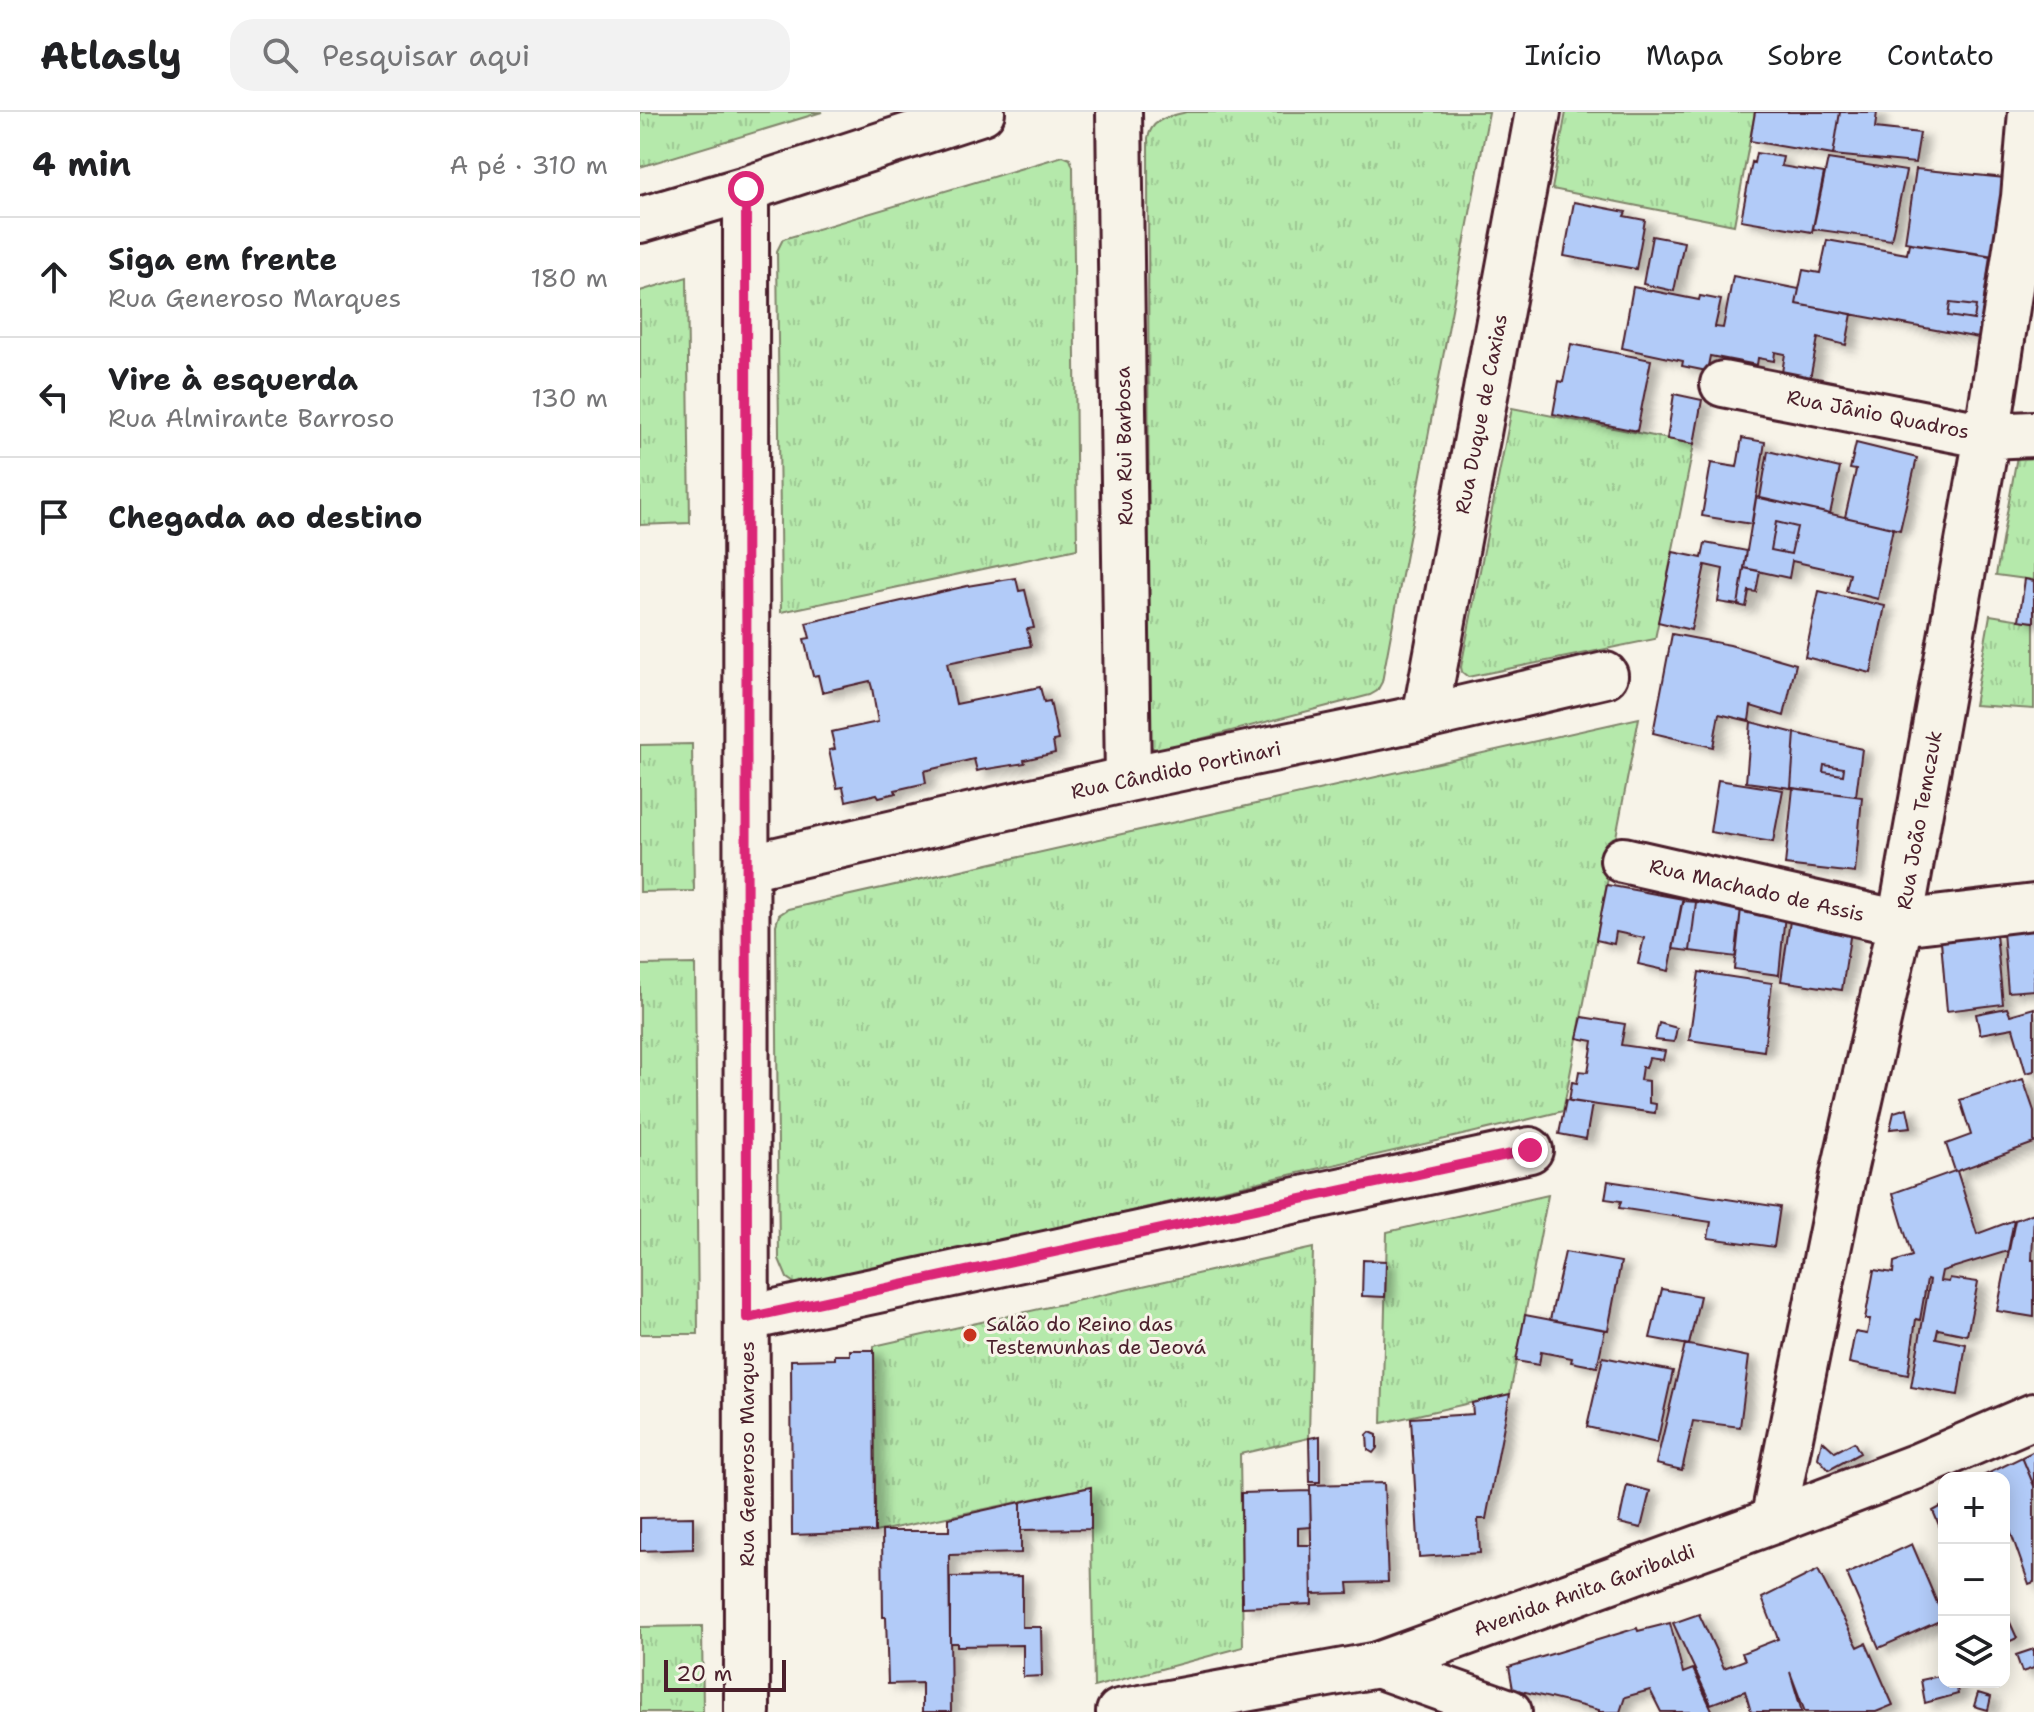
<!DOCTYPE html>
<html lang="pt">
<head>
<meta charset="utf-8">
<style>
	:root { --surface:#fff; --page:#f2f2f2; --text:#202124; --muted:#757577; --line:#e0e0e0 }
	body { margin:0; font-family:"Shantell Sans",sans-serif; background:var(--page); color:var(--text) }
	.controls { position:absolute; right:24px; bottom:24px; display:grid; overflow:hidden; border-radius:16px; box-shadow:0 4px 20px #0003 }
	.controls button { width:72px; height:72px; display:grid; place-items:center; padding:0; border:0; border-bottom:2px solid var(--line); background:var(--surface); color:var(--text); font:40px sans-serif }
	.scale { position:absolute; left:24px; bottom:20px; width:122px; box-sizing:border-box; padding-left:8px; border:4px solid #4a1f2b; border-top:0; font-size:22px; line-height:28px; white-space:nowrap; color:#4a1f2b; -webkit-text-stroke:6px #f7f3e8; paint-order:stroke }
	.stop { position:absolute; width:24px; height:24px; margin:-18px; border:6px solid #db2777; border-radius:50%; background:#fff }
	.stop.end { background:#db2777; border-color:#fff; box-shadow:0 2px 8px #0008 }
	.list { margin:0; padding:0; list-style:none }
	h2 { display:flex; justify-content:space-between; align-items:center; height:104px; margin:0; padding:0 32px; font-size:34px }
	h2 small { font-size:26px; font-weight:400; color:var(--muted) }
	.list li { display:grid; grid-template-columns:52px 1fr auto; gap:24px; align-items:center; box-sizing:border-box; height:120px; padding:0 32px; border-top:2px solid var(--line) }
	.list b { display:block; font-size:30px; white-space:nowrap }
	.list p { margin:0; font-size:26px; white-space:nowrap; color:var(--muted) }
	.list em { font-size:26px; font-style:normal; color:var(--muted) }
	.icon { flex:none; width:44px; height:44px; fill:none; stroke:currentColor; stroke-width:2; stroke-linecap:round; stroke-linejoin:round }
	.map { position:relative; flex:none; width:1394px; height:1600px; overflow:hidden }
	header { display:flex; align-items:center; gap:48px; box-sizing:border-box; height:112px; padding:0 40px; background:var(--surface); border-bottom:2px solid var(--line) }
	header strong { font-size:38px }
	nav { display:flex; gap:44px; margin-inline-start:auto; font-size:28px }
	.search { width:560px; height:72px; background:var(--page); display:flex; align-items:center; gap:20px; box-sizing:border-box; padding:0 28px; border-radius:24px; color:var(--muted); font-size:30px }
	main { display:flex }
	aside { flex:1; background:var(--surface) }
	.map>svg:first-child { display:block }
</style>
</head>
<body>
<header>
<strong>Atlasly</strong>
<div class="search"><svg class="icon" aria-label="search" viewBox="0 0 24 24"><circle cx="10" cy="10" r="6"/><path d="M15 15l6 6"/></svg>Pesquisar aqui</div>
<nav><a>Início</a><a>Mapa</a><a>Sobre</a><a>Contato</a></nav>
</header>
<main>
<aside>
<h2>4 min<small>A pé · 310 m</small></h2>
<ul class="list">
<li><svg class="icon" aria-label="ahead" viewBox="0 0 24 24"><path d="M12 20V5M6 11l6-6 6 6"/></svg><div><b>Siga em frente</b><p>Rua Generoso Marques</p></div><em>180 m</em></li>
<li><svg class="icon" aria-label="left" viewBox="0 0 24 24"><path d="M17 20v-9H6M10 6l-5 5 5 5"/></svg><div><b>Vire à esquerda</b><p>Rua Almirante Barroso</p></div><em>130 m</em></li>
<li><svg class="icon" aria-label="arrive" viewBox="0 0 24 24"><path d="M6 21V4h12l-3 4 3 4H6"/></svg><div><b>Chegada ao destino</b></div></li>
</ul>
</aside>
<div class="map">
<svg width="1394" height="1600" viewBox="0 0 1394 1600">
	<defs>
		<pattern id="grass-tufts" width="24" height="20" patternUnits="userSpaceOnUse" patternTransform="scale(2)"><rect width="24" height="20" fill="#b5e9ab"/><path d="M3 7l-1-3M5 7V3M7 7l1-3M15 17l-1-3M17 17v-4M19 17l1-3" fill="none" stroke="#9dc793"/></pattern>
		<filter id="shadow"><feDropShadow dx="9" dy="5" stdDeviation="4" flood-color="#0004"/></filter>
	</defs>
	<rect width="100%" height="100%" fill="#f7f3e8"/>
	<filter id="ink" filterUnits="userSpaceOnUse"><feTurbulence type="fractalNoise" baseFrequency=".0125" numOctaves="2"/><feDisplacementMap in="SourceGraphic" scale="16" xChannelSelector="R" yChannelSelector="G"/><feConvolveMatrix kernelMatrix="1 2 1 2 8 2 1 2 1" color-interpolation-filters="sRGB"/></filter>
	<g filter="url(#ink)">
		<path fill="url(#grass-tufts)" stroke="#80846b" stroke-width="2" d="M 0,0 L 182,0 L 0,55 Z
			M 546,0 L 849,0 L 742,570 L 737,579 L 730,583 L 518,638 L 511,635 L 509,629 L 508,26 C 512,6 529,5 546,0 Z
			M 926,0 L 1115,0 L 1094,113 L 912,77 Z
			M 423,44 L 430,47 L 433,55 L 437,437 L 141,500 L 137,139 L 143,127 Z
			M 47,165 L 50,411 L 0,413 L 0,179 Z
			M 872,296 L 1054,332 L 1015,527 L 828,565 L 822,560 L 821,555 Z
			M 1377,344 L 1394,344 L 1394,468 L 1356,463 Z
			M 1350,503 L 1394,510 L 1394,597 L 1334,593 Z
			M 999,606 L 923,999 C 670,1061 414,1114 160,1175 L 147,1166 L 139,1147 L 136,813 L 139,803 L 148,797 Z
			M 52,632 L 54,779 L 0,780 L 0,633 Z
			M 55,852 L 58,1222 L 0,1222 L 0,853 Z
			M 908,1083 L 870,1282 L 742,1311 L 747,1120 Z
			M 673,1136 L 669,1326 L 600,1342 L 603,1535 L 454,1575 L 450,1375 L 235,1420 L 234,1234 Z
			M 62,1514 L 63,1600 L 0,1600 L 0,1515 Z"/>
		<path fill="#b2cbf8" stroke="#4a1f2b" stroke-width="2" filter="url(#shadow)" d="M 1115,0 L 1200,0 L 1193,43 L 1110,29 Z
			M 1200,0 L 1237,0 L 1235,16 L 1280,21 L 1275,51 L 1193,43 Z
			M 1116,41 L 1143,45 L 1141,54 L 1184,61 L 1172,120 L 1101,108 L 1112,50 L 1114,51 Z
			M 1188,47 L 1266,59 L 1251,128 L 1173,117 Z
			M 1276,57 L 1365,66 L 1354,144 L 1265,130 Z
			M 934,90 L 986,100 L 984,104 L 1005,108 L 996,157 L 924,144 Z
			M 1012,124 L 1044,130 L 1034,179 L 1003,172 Z
			M 1187,128 L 1267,142 L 1269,131 L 1350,144 L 1339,226 L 1156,192 L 1163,158 L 1180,161 Z
			M 1093,164 L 1159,177 L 1156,192 L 1212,202 L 1206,233 L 1178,226 L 1169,272 L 1141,266 L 1145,242 L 1135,240 L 1134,249 L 1118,246 L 1117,253 L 1070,244 L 1067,259 L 1042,254 L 1043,249 L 982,236 L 993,175 L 1059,188 L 1060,184 L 1081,188 L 1075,215 L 1083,216 Z
			M 1310,191 L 1336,194 L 1334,208 L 1308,204 Z
			M 931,232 L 1011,248 L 997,319 L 913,302 L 919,269 L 923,270 Z
			M 1034,282 L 1062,288 L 1054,332 L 1027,327 Z
			M 1102,326 L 1125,330 L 1112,412 L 1062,404 L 1071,351 L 1097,355 Z
			M 1216,331 L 1277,346 L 1260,418 L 1205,405 L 1216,358 L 1210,357 Z
			M 1128,339 L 1200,356 L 1190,402 L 1120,386 Z
			M 1116,385 L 1253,416 L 1238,487 L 1206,479 L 1210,462 L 1152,449 L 1149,466 L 1104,456 Z
			M 1136,410 L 1157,415 L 1151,442 L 1131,438 Z
			M 1065,431 L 1107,439 L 1098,493 L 1078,490 L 1083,457 L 1065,453 L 1051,518 L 1018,510 L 1033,440 L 1062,446 Z
			M 1104,456 L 1120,459 L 1116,480 L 1109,479 L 1106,495 L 1098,493 Z
			M 376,466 L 379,479 L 385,478 L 394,516 L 387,517 L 391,534 L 307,551 L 316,592 L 400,575 L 404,590 L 410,589 L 418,628 L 413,629 L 415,641 L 384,648 L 385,651 L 341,658 L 337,659 L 334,647 L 284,659 L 286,671 L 255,678 L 256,681 L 239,685 L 237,682 L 206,689 L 203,675 L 197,676 L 189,638 L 195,637 L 191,620 L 238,610 L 232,576 L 230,569 L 182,580 L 178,563 L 173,564 L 164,527 L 170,526 L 166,511 L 327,474 Z
			M 1385,467 L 1394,469 L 1394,510 L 1379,508 Z
			M 1179,479 L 1245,494 L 1231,561 L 1165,545 Z
			M 1032,522 L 1090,533 L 1156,552 L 1144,604 L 1111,594 L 1109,609 L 1079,602 L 1073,635 L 1013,621 Z
			M 1111,610 L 1155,621 L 1151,676 L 1106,670 Z
			M 1155,621 L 1222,637 L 1216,684 L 1151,676 Z
			M 1184,653 L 1204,656 L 1203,663 L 1183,660 Z
			M 1078,668 L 1143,678 L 1133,730 L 1070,720 Z
			M 1153,676 L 1222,685 L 1215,761 L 1145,753 Z
			M 967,773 L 1043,787 L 1029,859 L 998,852 L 1004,826 L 976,820 L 974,832 L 956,828 Z
			M 1042,789 L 1056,790 L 1050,839 L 1033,837 Z
			M 1056,790 L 1101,796 L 1096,845 L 1050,839 Z
			M 1101,796 L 1145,802 L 1139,863 L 1094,857 Z
			M 1151,802 L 1212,812 L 1202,878 L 1141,869 Z
			M 1394,818 L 1394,878 L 1368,880 L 1363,820 Z
			M 1356,822 L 1363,892 L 1307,899 L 1301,829 Z
			M 1059,860 L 1132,871 L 1124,939 L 1049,928 Z
			M 1367,896 L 1370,903 L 1394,896 L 1394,959 L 1386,961 L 1373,916 L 1340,922 L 1336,902 Z
			M 942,905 L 985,912 L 981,933 L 1025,939 L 1023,948 L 1009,946 L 1006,956 L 1002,955 L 1000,968 L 1009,969 L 1009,991 L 1016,992 L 1015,1001 L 929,989 L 932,970 L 937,971 L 939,959 L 948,960 L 953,929 L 937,926 Z
			M 1019,911 L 1037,916 L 1034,930 L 1015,928 Z
			M 1383,967 L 1394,999 L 1394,1031 L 1317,1059 L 1337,1122 L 1374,1108 L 1368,1139 L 1302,1159 L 1300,1169 L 1309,1170 L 1310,1166 L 1338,1170 L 1327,1223 L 1298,1217 L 1296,1226 L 1326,1232 L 1318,1283 L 1271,1275 L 1290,1168 L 1287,1167 L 1280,1208 L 1276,1207 L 1268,1263 L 1209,1251 L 1215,1220 L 1227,1222 L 1230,1207 L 1225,1207 L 1234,1158 L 1253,1161 L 1254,1150 L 1272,1144 L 1253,1081 L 1315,1059 L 1306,1032 L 1331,1023 L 1320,988 Z
			M 926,988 L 952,992 L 946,1027 L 919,1022 Z
			M 1267,996 L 1271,1015 L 1250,1017 L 1254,1000 Z
			M 968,1069 L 1140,1095 L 1134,1135 L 1068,1126 L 1071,1110 L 979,1096 L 981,1089 L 965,1087 Z
			M 1394,1101 L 1392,1148 L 1394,1148 L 1394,1205 L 1357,1199 L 1375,1108 Z
			M 925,1140 L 981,1150 L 968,1218 L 910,1208 Z
			M 723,1148 L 746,1149 L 745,1185 L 722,1184 Z
			M 1022,1177 L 1060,1184 L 1049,1233 L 1010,1226 Z
			M 885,1203 L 965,1218 L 957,1255 L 931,1250 L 932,1246 L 901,1240 L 899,1253 L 876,1249 Z
			M 1045,1232 L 1109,1245 L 1100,1315 L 1053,1309 L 1042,1358 L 1016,1352 Z
			M 210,1238 L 234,1238 L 235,1420 L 152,1423 L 151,1248 L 195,1247 L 195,1243 L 210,1243 Z
			M 963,1245 L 1033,1259 L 1017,1331 L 947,1315 Z
			M 870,1282 L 846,1407 L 838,1407 L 840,1441 L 779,1445 L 771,1306 L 833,1302 L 832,1291 Z
			M 730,1320 L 737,1323 L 737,1336 L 733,1341 L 728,1338 L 727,1323 Z
			M 680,1324 L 680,1370 L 670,1370 L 669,1326 Z
			M 1182,1328 L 1195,1340 L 1214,1330 L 1220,1341 L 1189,1358 L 1178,1346 Z
			M 1394,1339 L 1394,1374 L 1382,1345 Z
			M 1382,1345 L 1394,1374 L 1394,1470 L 1389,1472 L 1367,1410 L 1364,1411 L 1364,1366 L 1339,1366 Z
			M 744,1371 L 748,1470 L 708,1471 L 709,1481 L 672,1482 L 670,1373 Z
			M 987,1373 L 1010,1379 L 1001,1416 L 979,1411 Z
			M 451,1375 L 451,1417 L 381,1418 L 381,1390 Z
			M 670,1379 L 671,1415 L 658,1416 L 658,1433 L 671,1433 L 672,1492 L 602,1495 L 601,1381 Z
			M 381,1390 L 381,1441 L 309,1443 L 311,1600 L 282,1600 L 282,1571 L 248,1572 L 246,1505 L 243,1505 L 242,1419 L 309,1419 L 309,1406 Z
			M 1304,1393 L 1304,1425 L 1293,1399 Z
			M 53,1405 L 53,1437 L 0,1439 L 0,1406 Z
			M 1272,1432 L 1304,1507 L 1239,1536 L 1207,1462 Z
			M 1178,1458 L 1218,1535 L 1226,1531 L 1253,1593 L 1236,1600 L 1165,1600 L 1150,1560 L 1162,1600 L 1111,1600 L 1105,1579 L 1071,1592 L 1033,1511 L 1059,1502 L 1084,1556 L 1105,1548 L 1102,1541 L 1138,1527 L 1122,1486 Z
			M 382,1464 L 382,1515 L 401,1515 L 402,1564 L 383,1565 L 383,1533 L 317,1534 L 317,1531 L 310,1531 L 310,1465 Z
			M 1364,1497 L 1377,1526 L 1364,1532 Z
			M 1030,1511 L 1043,1561 L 1053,1557 L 1073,1600 L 1021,1600 L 1010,1578 L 985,1585 L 980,1600 L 959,1600 L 959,1598 L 873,1577 L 869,1555 L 997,1516 L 998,1519 Z
			M 1394,1537 L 1394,1556 L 1382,1560 L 1376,1543 Z
			M 1304,1563 L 1304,1570 L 1316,1570 L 1318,1582 L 1285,1591 L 1281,1568 Z
			M 1338,1581 L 1351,1585 L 1348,1598 L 1334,1594 Z"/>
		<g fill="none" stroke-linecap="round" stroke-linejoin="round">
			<g stroke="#4a1f2b" stroke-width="50">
				<path id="minor" d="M 479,0 L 488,667
					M 106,77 L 107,1600
					M 0,108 L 106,77 L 342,0
					M 1083,272 L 1347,324 L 1394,322
					M 785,605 L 898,0
					M 983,748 L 1260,811 L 1394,795
					M 107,755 L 488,667 L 785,605 L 965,563
					M 107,1206 L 890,1038
					M 1133,1409 L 1204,1059 L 1260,811 L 1347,324 L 1384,85 L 1391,0
					M 737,1553 L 869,1600"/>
			</g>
			<g stroke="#4a1f2b" stroke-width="50">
				<path id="tertiary" d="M 479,1600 L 737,1553 L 1133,1409 L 1280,1353 L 1394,1304"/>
			</g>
			<use href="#minor" stroke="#f7f3e8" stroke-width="44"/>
			<use href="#tertiary" stroke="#f7f3e8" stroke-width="44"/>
		</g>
	</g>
	<g fill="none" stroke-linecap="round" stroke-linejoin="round" filter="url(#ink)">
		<path stroke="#db2777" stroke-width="10" d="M 106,77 L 107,1206 L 890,1038"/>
	</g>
	<circle fill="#c8321e" stroke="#f7f3e8" stroke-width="3" cx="330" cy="1223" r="8"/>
	<g text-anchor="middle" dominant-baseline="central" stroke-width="6" stroke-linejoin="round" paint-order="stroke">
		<g font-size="20" fill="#4a1f2b" stroke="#f7f3e8">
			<text transform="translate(841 302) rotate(-79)">Rua Duque de Caxias</text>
			<text transform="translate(1238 302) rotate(11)">Rua Jânio Quadros</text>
			<text transform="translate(484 334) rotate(-91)">Rua Rui Barbosa</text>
			<text transform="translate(536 658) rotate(-12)">Rua Cândido Portinari</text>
			<text transform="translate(1279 708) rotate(-80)">Rua João Temczuk</text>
			<text transform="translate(1117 778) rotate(13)">Rua Machado de Assis</text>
			<text transform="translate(107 1342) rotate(-90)">Rua Generoso Marques</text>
			<text transform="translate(944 1478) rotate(-20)">Avenida Anita Garibaldi</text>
		</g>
		<g font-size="20" fill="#4a1f2b" stroke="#f7f3e8" text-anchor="start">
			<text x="346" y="1212">Salão do Reino das<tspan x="346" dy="23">Testemunhas de Jeová</tspan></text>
		</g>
	</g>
</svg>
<div class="controls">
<button>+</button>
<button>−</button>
<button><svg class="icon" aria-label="layers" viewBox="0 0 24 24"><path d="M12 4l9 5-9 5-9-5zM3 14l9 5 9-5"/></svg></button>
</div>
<div class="scale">20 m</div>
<div class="stop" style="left:106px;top:77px"></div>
<div class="stop end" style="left:890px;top:1038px"></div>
</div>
</main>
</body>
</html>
